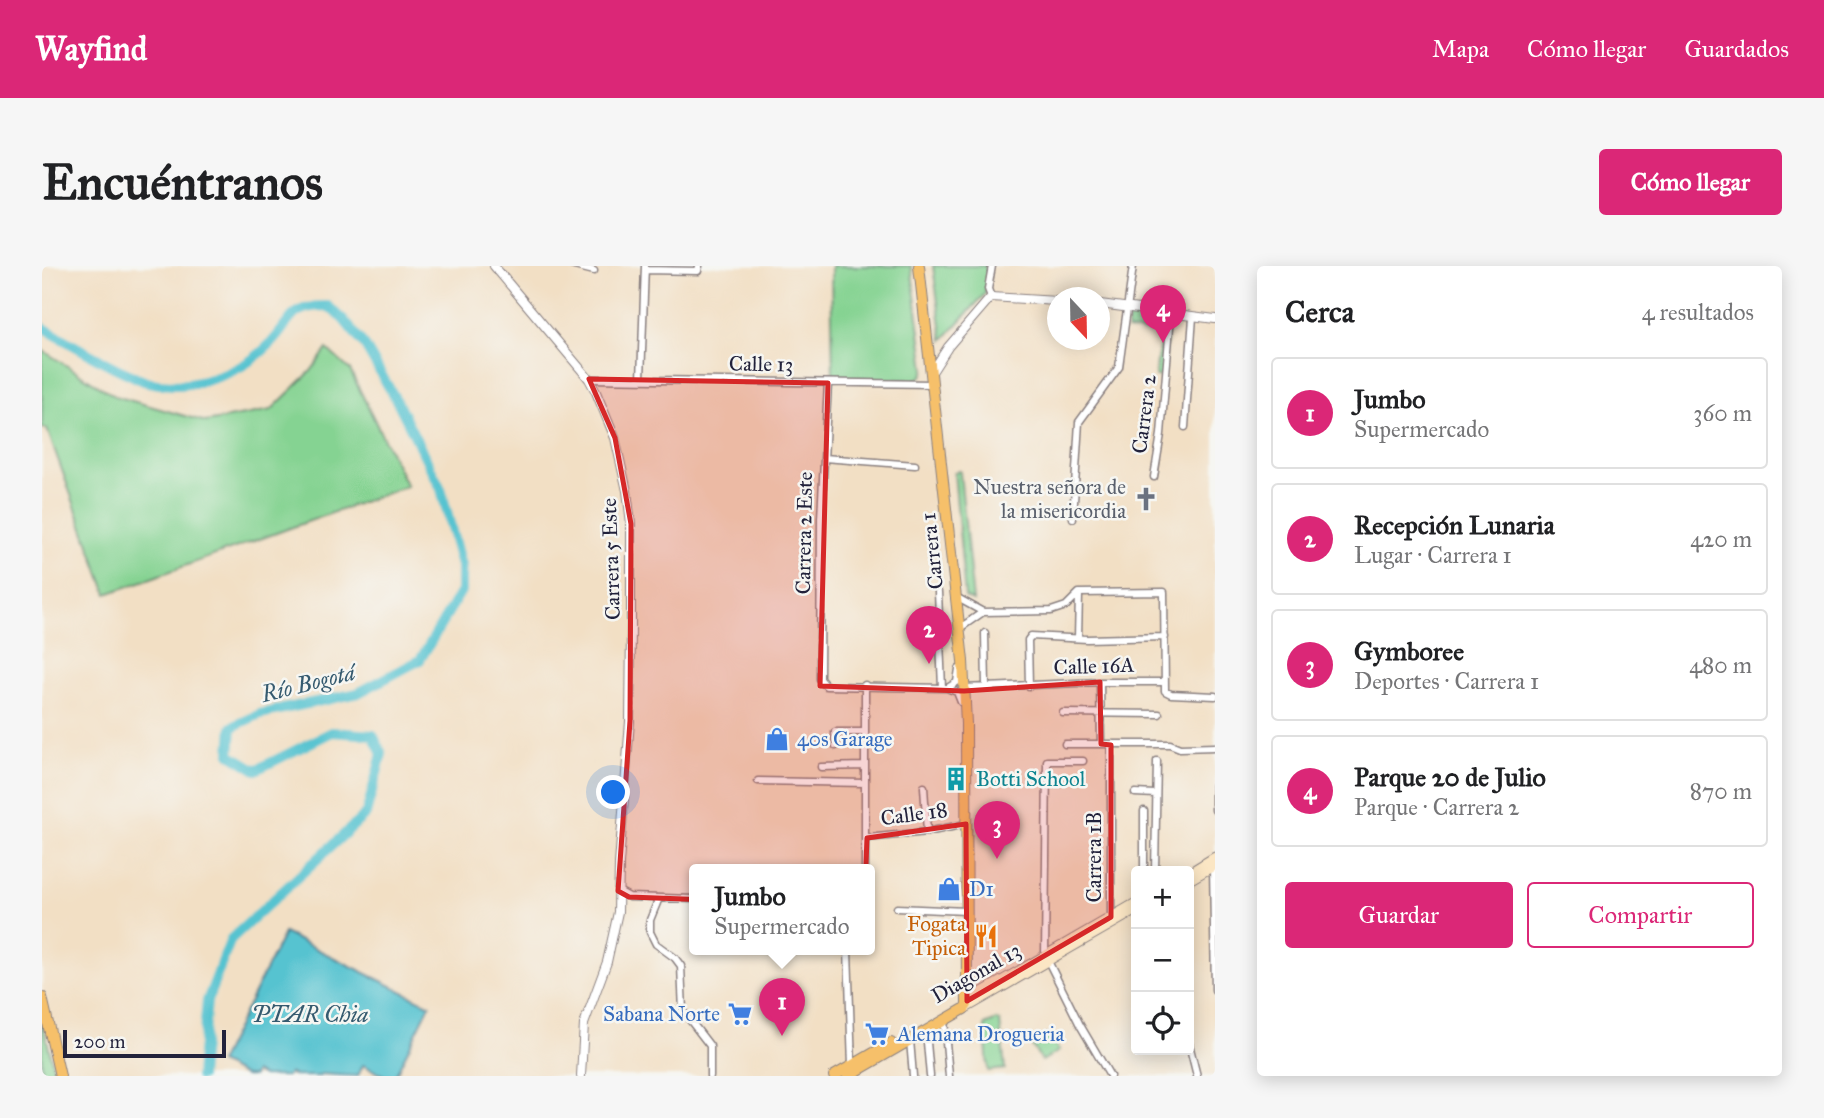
<!DOCTYPE html>
<html lang="es">
<head>
<meta charset="utf-8">
<style>
	:root { --surface:#fff; --page:#f6f6f6; --text:#202124; --muted:#757577; --line:#e0e0e0; --accent:#db2777 }
	body { margin:0; font-family:"IM FELL Great Primer",serif; background:var(--page); color:var(--text) }
	.controls { position:absolute; right:21px; bottom:21px; display:grid; overflow:hidden; border-radius:7px; box-shadow:0 4px 18px #0003 }
	.controls button { width:63px; height:63px; display:grid; place-items:center; padding:0; border:0; border-bottom:2px solid var(--line); background:var(--surface); color:var(--text); font:35px sans-serif }
	.compass { position:absolute; left:1005px; top:21px; width:63px; height:63px; border-radius:50%; background:var(--surface); box-shadow:0 4px 18px #0003; rotate:158deg }
	.scale { position:absolute; left:21px; bottom:18px; width:163px; box-sizing:border-box; padding-left:7px; border:4px solid #22223b; border-top:0; font-size:19px; line-height:24px; white-space:nowrap; color:#22223b; -webkit-text-stroke:5px #f6f6f2; paint-order:stroke }
	.you { position:absolute; left:572px; top:527px; width:24px; height:24px; margin:-18px; border:5px solid #fff; border-radius:50%; background:#1a73e8; box-shadow:0 0 0 10px #1a73e833 }
	.badge { display:grid; place-items:center; width:46px; height:46px; border-radius:50%; background:var(--accent); color:#fff; font-size:23px; font-weight:700 }
	.pin { position:absolute; translate:-50% -58px; filter:drop-shadow(0 2px 4px #0008) }
	.pin::after { content:''; position:absolute; top:37px; width:24px; height:21px; background:inherit; clip-path:polygon(0 0,100% 0,50% 100%) }
	.popup { position:absolute; left:647px; top:598px; width:186px; height:91px; box-sizing:border-box; display:grid; place-content:center; border-radius:7px; background:var(--surface); filter:drop-shadow(0 2px 5px #0005); font-size:23px; white-space:nowrap; color:var(--muted) }
	.popup b { font-size:26px; color:var(--text) }
	.popup::after { content:''; position:absolute; left:50%; top:100%; margin-left:-14px; border:14px solid transparent; border-top-color:var(--surface) }
	.list { margin:0; padding:0; list-style:none }
	h2 { display:flex; justify-content:space-between; align-items:center; height:91px; margin:0; padding:0 28px; font-size:30px }
	h2 small { font-size:23px; font-weight:400; color:var(--muted) }
	.list li { display:grid; grid-template-columns:46px 1fr auto; gap:21px; align-items:center; box-sizing:border-box; height:112px; margin:0 14px 14px; padding:0 14px; border:2px solid var(--line); border-radius:7px }
	.list b { display:block; font-size:26px; white-space:nowrap }
	.list p { margin:0; font-size:23px; white-space:nowrap; color:var(--muted) }
	.list em { font-size:23px; font-style:normal; color:var(--muted) }
	.actions { display:flex; gap:14px; padding:21px 28px }
	.actions a { flex:1; padding:16px 0; border:2px solid var(--accent); border-radius:7px; text-align:center; font-size:24px; color:var(--accent) }
	.actions .main { background:var(--accent); color:#fff }
	.icon { flex:none; width:38px; height:38px; fill:none; stroke:currentColor; stroke-width:2; stroke-linecap:round; stroke-linejoin:round }
	.map { position:relative; flex:none; width:1173px; height:810px; overflow:hidden; border-radius:7px }
	header { display:flex; align-items:center; gap:42px; box-sizing:border-box; height:98px; padding:0 35px; background:var(--accent); color:#fff }
	header strong { font-size:33px }
	nav { display:flex; gap:38px; margin-inline-start:auto; font-size:24px }
	.intro { display:flex; align-items:center; justify-content:space-between; box-sizing:border-box; height:168px; padding:0 42px }
	h1 { margin:0; font-size:49px }
	.button { padding:18px 32px; border-radius:7px; background:var(--accent); color:#fff; font-size:24px; font-weight:700 }
	main { display:flex; gap:42px; padding:0 42px }
	aside { flex:1; background:var(--surface); border-radius:7px; box-shadow:0 4px 18px #0003 }
	.map>svg:first-child { display:block }
</style>
</head>
<body>
<header>
<strong>Wayfind</strong>
<nav><a>Mapa</a><a>Cómo llegar</a><a>Guardados</a></nav>
</header>
<div class="intro"><h1>Encuéntranos</h1><a class="button">Cómo llegar</a></div>
<main>
<div class="map">
<svg width="1173" height="810" viewBox="0 0 1173 810">
	<rect width="100%" height="100%" fill="#f6f6f2"/>
	<filter id="ink" filterUnits="userSpaceOnUse"><feTurbulence type="fractalNoise" baseFrequency=".0143" numOctaves="2"/><feDisplacementMap in="SourceGraphic" scale="14" xChannelSelector="R" yChannelSelector="G"/><feConvolveMatrix kernelMatrix="1 2 1 2 8 2 1 2 1" color-interpolation-filters="sRGB"/></filter>
	<filter id="wash" filterUnits="userSpaceOnUse"><feTurbulence type="fractalNoise" baseFrequency=".00686" numOctaves="4" result="noise"/><feDisplacementMap in="SourceGraphic" scale="28" xChannelSelector="R" yChannelSelector="G"/><feGaussianBlur stdDeviation="1.57" result="paint"/><feColorMatrix in="noise" values="0 0 0 0 0 0 0 0 0 0 0 0 0 0 0 0 0 1.4 0 .05"/><feComposite in="paint" operator="in"/></filter>
	<g filter="url(#wash)">
		<rect width="100%" height="100%" fill="#f2dfc4"/>
		<path fill="#85d392" stroke="#547a66" stroke-width="2" d="M 789,0 L 869,0 L 883,103 L 880,110 L 873,114 L 791,112 Z
			M 891,0 L 946,0 L 943,28 L 901,74 Z
			M 1088,46 L 1127,52 L 1121,111 L 1113,110 L 1119,67 L 1085,64 Z
			M 285,83 L 308,104 L 365,220 L 65,328 L 5,163 L 0,162 L 0,84 L 73,130 L 164,156 L 229,144 L 269,105 Z
			M 918,205 L 918,207 L 931,335 L 923,331 L 912,206 Z
			M 0,751 L 13,810 L 0,810 Z
			M 955,754 L 958,756 L 963,803 L 946,805 L 943,759 Z
			M 1007,768 L 1017,785 L 1000,795 L 989,778 Z"/>
		<path fill="#57c3d0" stroke="#3c7286" stroke-width="2" d="M 242,667 L 388,739 L 353,810 L 343,810 L 321,799 L 316,810 L 279,808 L 278,810 L 253,810 L 247,807 L 245,810 L 221,810 L 213,806 L 211,810 L 203,810 L 177,797 Z"/>
		<g fill="none" stroke-linecap="round" stroke-linejoin="round">
			<path stroke="#57c3d0" stroke-width="10" d="M 0,61 C 26,76 53,92 80,105 C 88,108 97,114 105,116 C 148,126 198,109 228,78 C 252,54 245,40 286,40 L 301,53 L 323,80 L 357,139 L 399,223 L 419,300 L 419,325 L 378,394 L 316,427 L 218,448 L 190,461 L 188,488 L 214,504 L 290,466 L 331,469 L 340,488 L 324,548 L 189,673 L 165,735 L 158,810"/>
		</g>
	</g>
	<g filter="url(#ink)">
		<g fill="none" stroke-linecap="round" stroke-linejoin="round">
			<g stroke="#8a8080" stroke-width="9">
				<path id="minor" d="M 532,0 L 552,5
					M 603,4 L 656,5 L 657,0
					M 949,31 L 946,23 L 950,0
					M 547,113 L 890,118
					M 599,113 L 603,0
					M 786,117 L 779,252 L 778,413 L 784,420 L 905,422 L 915,426 L 919,436
					M 1143,161 L 1151,51
					M 782,192 L 873,199
					M 1112,211 L 1119,168 L 1129,48
					M 1031,252 L 1037,156 L 1077,101 L 1091,0
					M 896,326 L 900,422
					M 914,331 L 941,346 L 1009,345 L 1024,340 L 1037,327 L 1122,326 L 1123,425 L 1129,428 L 1173,430
					M 918,362 L 941,346
					M 943,367 L 944,421
					M 1036,372 L 1037,329
					M 1058,416 L 1059,478
					M 823,419 L 823,604
					M 987,420 L 986,374 L 989,370 L 1045,373 L 1123,371
					M 907,421 L 915,416 L 917,403
					M 922,422 L 1058,416 L 1123,416
					M 1021,447 L 1117,448
					M 1023,478 L 1128,478 L 1138,482 L 1173,481
					M 794,480 L 793,466 L 822,466
					M 779,501 L 823,500
					M 716,515 L 823,517
					M 1173,519 L 1173,544
					M 882,521 L 885,566
					M 1093,527 L 1113,528
					M 1102,545 L 1102,605
					M 825,572 L 885,566 L 924,558
					M 1171,600 L 1173,724
					M 1113,605 L 1115,495
					M 576,625 L 587,631 L 652,633
					M 617,632 L 608,654 L 608,666 L 614,678 L 633,692 L 639,700 L 641,745 L 668,780 L 668,810
					M 855,642 L 924,645
					M 1069,651 L 1069,479
					M 806,684 L 810,800
					M 1003,690 L 1005,495 L 1041,495
					M 1006,695 L 1038,759 L 1068,810
					M 902,754 L 907,810
					M 884,765 L 888,810
					M 868,774 L 871,810
					M 1147,778 L 1155,810"/>
			</g>
			<g stroke="#8a8080" stroke-width="10">
				<path id="tertiary" d="M 452,0 L 547,113 L 554,126 L 573,172 L 585,225 L 589,258 L 589,359 L 588,455 L 577,598 L 576,646 L 565,696 L 542,758 L 539,810
					M 1058,38 L 1173,53
					M 890,106 L 906,81 L 949,31 L 1015,35"/>
			</g>
			<g stroke="#8a8080" stroke-width="11">
				<path id="secondary" d="M 1147,607 L 1173,591
					M 1147,614 L 1173,599
					M 925,735 L 1094,637
					M 922,743 L 1094,644"/>
			</g>
			<g stroke="#8a8080" stroke-width="12">
				<path id="primary" d="M 792,810 L 849,777
					M 806,810 L 922,743 L 925,739 L 924,458 L 921,395 L 877,0"/>
			</g>
			<g stroke="#8a8080" stroke-width="12">
				<path id="trunk" d="M 0,731 L 18,810"/>
			</g>
			<use href="#minor" stroke="#fff" stroke-width="6"/>
			<use href="#tertiary" stroke="#fff" stroke-width="8"/>
			<use href="#secondary" stroke="#fbe6c4" stroke-width="9"/>
			<use href="#primary" stroke="#f6c06b" stroke-width="10"/>
			<use href="#trunk" stroke="#f6c06b" stroke-width="10"/>
		</g>
	</g>
	<path fill="#d62828" fill-opacity="0.2" stroke="#d62828" stroke-width="5" stroke-linejoin="round" d="M 547,113 L 786,117 L 778,420 L 922,425 L 1058,416 L 1059,478 L 1069,479 L 1069,651 L 925,735 L 924,558 L 825,572 L 823,623 L 806,639 L 587,631 L 576,625 L 588,455 L 589,258 L 573,172 Z"/>
	<defs>
		<g id="church-bare" transform="scale(1.89)"><path d="M-1.2-6h2.4v3.5h3.3v2.4h-3.3V6h-2.4V-.1h-3.3v-2.4h3.3Z" fill="#6b7280" stroke="#f6f6f2" stroke-width="2.5" paint-order="stroke"/></g>
		<g id="shop-bare" transform="scale(1.89)"><path d="M-5-2.5h2.3a2.7 3.5 0 0 1 5.4 0H5L5.5 6h-11ZM-1.5-2.5h3a1.5 2.3 0 0 0-3 0Z" fill="#3f7fe0" stroke="#f6f6f2" stroke-width="2.5" paint-order="stroke"/></g>
		<g id="building-bare" transform="scale(1.89)"><path d="M-4-6H4V6H1V3H-1V6H-4ZM-2.5-4.3h1.7v1.8h-1.7ZM.8-4.3h1.7v1.8H.8ZM-2.5-1h1.7V.8h-1.7ZM.8-1h1.7V.8H.8Z" fill="#0f9aa8" stroke="#f6f6f2" stroke-width="2.5" paint-order="stroke"/></g>
		<g id="restaurant-bare" transform="scale(1.89)"><path d="M-5-6h1v4h1v-4h1v4h1v-4h1v5L-1.5 .5V6h-2V.5L-5-1ZM5-6V6H3V1.5H1.5Q1.5-4 5-6Z" fill="#e8710a" stroke="#f6f6f2" stroke-width="2.5" paint-order="stroke"/></g>
		<g id="supermarket-bare" transform="scale(1.89)"><path d="M-6-5.5h2.5l.6 2H6L4.5 2H-2.5L-4.4-4H-6ZM-1.5 3.2a1.3 1.3 0 1 0 .1 0ZM3 3.2a1.3 1.3 0 1 0 .1 0Z" fill="#3f7fe0" stroke="#f6f6f2" stroke-width="2.5" paint-order="stroke"/></g>
	</defs>
	<g fill-rule="evenodd">
		<use href="#church-bare" x="1104" y="233"/>
		<use href="#shop-bare" x="735" y="473"/>
		<use href="#building-bare" x="914" y="513"/>
		<use href="#shop-bare" x="907" y="623"/>
		<use href="#restaurant-bare" x="944" y="670"/>
		<use href="#supermarket-bare" x="698" y="748"/>
		<use href="#supermarket-bare" x="835" y="768"/>
	</g>
	<g text-anchor="middle" dominant-baseline="central" stroke-width="5" stroke-linejoin="round" paint-order="stroke">
		<g font-size="21" fill="#22223b" stroke="#f6f6f2">
			<text transform="translate(719 98) rotate(1)">Calle 13</text>
			<text transform="translate(1102 148) rotate(-83)">Carrera 2</text>
			<text transform="translate(762 267) rotate(-89)">Carrera 2 Este</text>
			<text transform="translate(890 285) rotate(-96)">Carrera 1</text>
			<text transform="translate(569 293) rotate(-92)">Carrera 5 Este</text>
			<text transform="translate(1052 400) rotate(-2)">Calle 16A</text>
			<text transform="translate(872 548) rotate(-8)">Calle 18</text>
			<text transform="translate(1052 591) rotate(-90)">Carrera 1B</text>
			<text transform="translate(934 707) rotate(-30)">Diagonal 13</text>
		</g>
		<g font-size="21" fill="#5b616d" stroke="#f6f6f2" text-anchor="end">
			<text x="1084" y="221">Nuestra señora de<tspan x="1084" dy="24">la misericordia</tspan></text>
		</g>
		<g font-size="21" fill="#366cbe" stroke="#f6f6f2" text-anchor="start">
			<text x="755" y="473">40s Garage</text>
			<text x="927" y="623">D1</text>
			<text x="678" y="748" text-anchor="end">Sabana Norte</text>
			<text x="855" y="768">Alemana Drogueria</text>
		</g>
		<g font-size="21" fill="#0d838f" stroke="#f6f6f2" text-anchor="start">
			<text x="934" y="513">Botti School</text>
		</g>
		<g font-size="21" fill="#c56008" stroke="#f6f6f2" text-anchor="end">
			<text x="924" y="658">Fogata<tspan x="924" dy="24">Tipica</tspan></text>
		</g>
		<g font-size="23" font-style="italic" fill="#355a6f" stroke="#f6f6f2">
			<text transform="translate(266 417) rotate(-14)">Río Bogotá</text>
			<text x="268" y="748">PTAR Chia</text>
		</g>
	</g>
</svg>
<div class="controls">
<button>+</button>
<button>−</button>
<button><svg class="icon" aria-label="locate" viewBox="0 0 24 24"><circle cx="12" cy="12" r="6"/><path d="M12 2v4M12 18v4M2 12h4M18 12h4"/></svg></button>
</div>
<svg class="compass" viewBox="-18 -18 36 36"><path d="M0-13l5 13h-10z" fill="#e53935"/><path d="M0 13l5-13h-10z" fill="#757577"/></svg>
<div class="scale">200 m</div>
<div class="you"></div>
<div class="pin badge" style="left:740px;top:770px">1</div>
<div class="popup"><b>Jumbo</b>Supermercado</div>
<div class="pin badge" style="left:887px;top:398px">2</div>
<div class="pin badge" style="left:955px;top:593px">3</div>
<div class="pin badge" style="left:1121px;top:77px">4</div>
</div>
<aside>
<h2>Cerca<small>4 resultados</small></h2>
<ul class="list">
<li><span class="badge">1</span><div><b>Jumbo</b><p>Supermercado</p></div><em>360 m</em></li>
<li><span class="badge">2</span><div><b>Recepción Lunaria</b><p>Lugar · Carrera 1</p></div><em>420 m</em></li>
<li><span class="badge">3</span><div><b>Gymboree</b><p>Deportes · Carrera 1</p></div><em>480 m</em></li>
<li><span class="badge">4</span><div><b>Parque 20 de Julio</b><p>Parque · Carrera 2</p></div><em>870 m</em></li>
</ul>
<div class="actions"><a class="main">Guardar</a><a>Compartir</a></div>
</aside>
</main>
</body>
</html>
